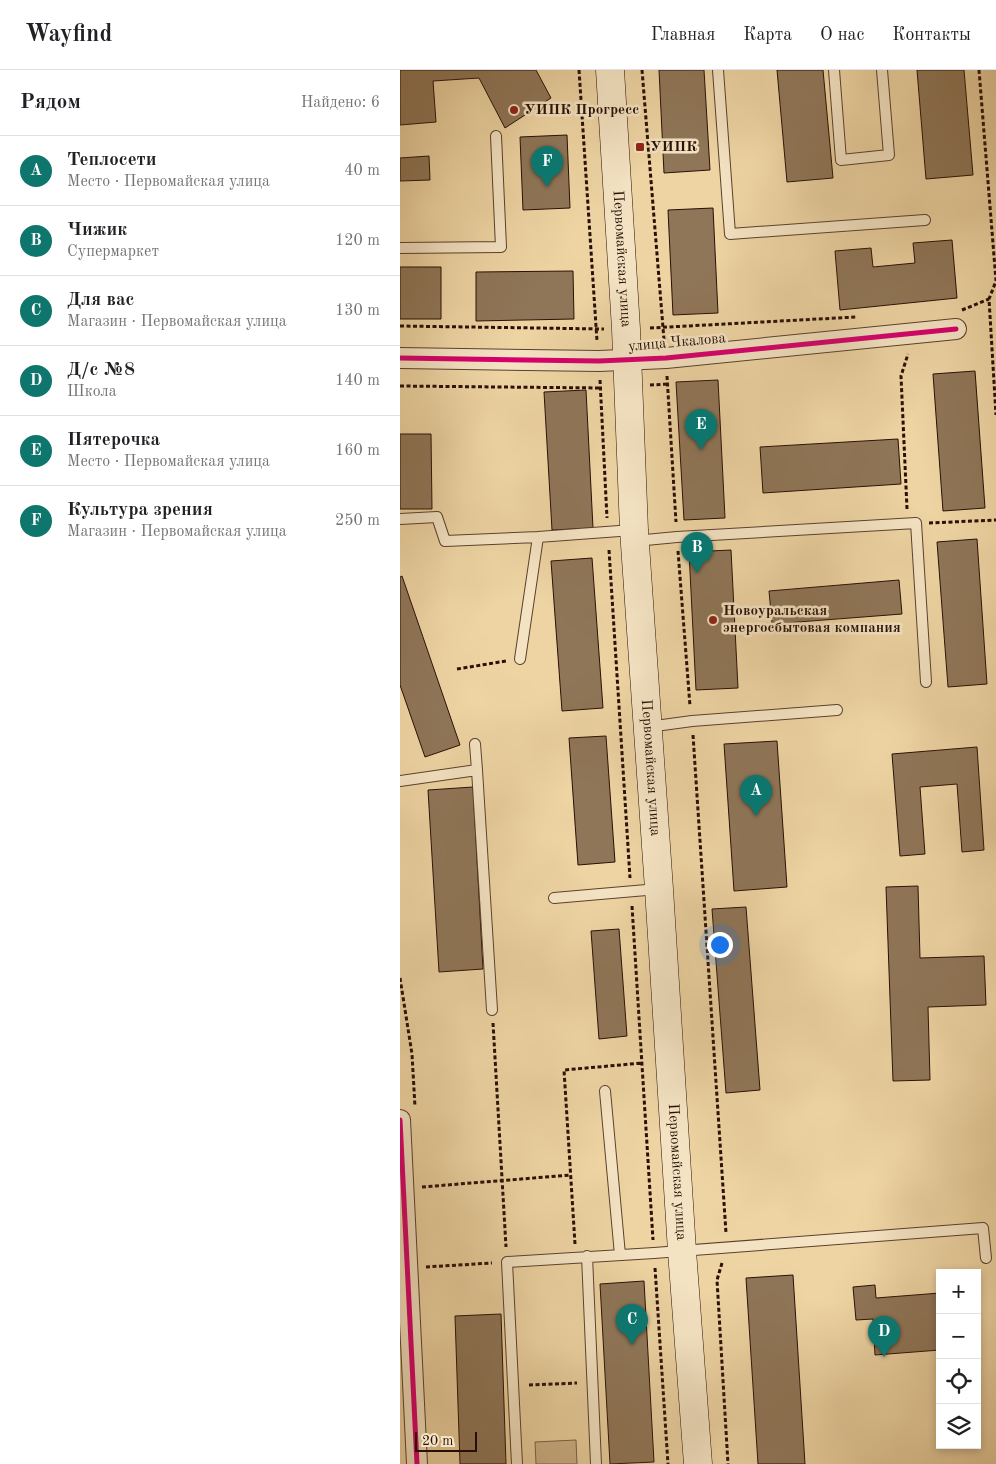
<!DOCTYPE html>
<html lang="ru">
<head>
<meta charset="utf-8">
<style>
	:root { --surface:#fff; --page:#f2f2f2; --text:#202124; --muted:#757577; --line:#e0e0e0; --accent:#0f766e }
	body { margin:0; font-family:"Old Standard TT",serif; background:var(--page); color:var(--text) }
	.controls { position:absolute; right:15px; bottom:15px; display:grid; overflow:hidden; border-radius:0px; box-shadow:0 2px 8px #0003 }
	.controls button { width:45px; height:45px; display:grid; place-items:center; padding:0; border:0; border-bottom:1px solid var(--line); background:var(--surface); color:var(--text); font:25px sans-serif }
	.scale { position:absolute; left:15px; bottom:12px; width:62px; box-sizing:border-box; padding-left:5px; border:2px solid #291006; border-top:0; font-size:14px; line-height:18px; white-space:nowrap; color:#291006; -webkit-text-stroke:4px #f4e3c3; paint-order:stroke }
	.you { position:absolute; left:319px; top:874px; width:18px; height:18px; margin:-12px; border:4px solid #fff; border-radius:50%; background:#1a73e8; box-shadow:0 0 0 8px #1a73e833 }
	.badge { display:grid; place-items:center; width:32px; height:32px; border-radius:50%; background:var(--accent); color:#fff; font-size:16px; font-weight:700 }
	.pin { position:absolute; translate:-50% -41px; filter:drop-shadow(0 1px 2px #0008) }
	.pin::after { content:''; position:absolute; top:26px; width:18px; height:15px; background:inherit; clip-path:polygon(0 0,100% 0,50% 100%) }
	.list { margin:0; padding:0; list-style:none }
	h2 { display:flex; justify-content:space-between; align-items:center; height:65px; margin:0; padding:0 20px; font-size:21px }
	h2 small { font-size:16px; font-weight:400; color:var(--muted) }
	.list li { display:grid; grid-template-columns:32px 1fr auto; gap:15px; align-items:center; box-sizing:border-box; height:70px; padding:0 20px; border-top:1px solid var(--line) }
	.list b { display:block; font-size:19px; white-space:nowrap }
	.list p { margin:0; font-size:16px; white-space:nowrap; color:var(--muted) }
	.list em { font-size:16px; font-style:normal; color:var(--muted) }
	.icon { flex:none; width:28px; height:28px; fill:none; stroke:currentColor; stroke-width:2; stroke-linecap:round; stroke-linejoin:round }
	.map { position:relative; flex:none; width:596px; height:1394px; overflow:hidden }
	header { display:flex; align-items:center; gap:30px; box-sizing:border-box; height:70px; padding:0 25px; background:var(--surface); border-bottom:1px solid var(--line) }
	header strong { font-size:24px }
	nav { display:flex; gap:28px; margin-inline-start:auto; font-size:18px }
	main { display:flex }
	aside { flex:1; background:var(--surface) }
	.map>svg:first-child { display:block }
</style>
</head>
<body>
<header>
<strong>Wayfind</strong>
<nav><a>Главная</a><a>Карта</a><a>О нас</a><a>Контакты</a></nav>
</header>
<main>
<aside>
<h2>Рядом<small>Найдено: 6</small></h2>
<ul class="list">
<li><span class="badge">A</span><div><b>Теплосети</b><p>Место · Первомайская улица</p></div><em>40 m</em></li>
<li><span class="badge">B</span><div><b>Чижик</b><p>Супермаркет</p></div><em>120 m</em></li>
<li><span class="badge">C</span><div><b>Для вас</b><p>Магазин · Первомайская улица</p></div><em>130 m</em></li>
<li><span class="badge">D</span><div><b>Д/с №8</b><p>Школа</p></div><em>140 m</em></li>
<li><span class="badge">E</span><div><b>Пятерочка</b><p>Место · Первомайская улица</p></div><em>160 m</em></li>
<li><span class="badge">F</span><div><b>Культура зрения</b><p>Магазин · Первомайская улица</p></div><em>250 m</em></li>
</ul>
</aside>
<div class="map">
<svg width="596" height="1394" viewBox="0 0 596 1394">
	<rect width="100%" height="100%" fill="#eed4a3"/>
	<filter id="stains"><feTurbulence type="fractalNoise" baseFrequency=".004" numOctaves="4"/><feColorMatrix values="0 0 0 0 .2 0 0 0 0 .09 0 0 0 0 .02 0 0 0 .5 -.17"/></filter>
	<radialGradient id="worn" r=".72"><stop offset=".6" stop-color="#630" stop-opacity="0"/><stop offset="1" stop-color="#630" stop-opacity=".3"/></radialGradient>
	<path fill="#cdb388" stroke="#7b6247" d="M 176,1370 L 177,1394 L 136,1394 L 135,1372 Z"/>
	<path fill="#8f7658" stroke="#291006" d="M 0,0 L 136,0 L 151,28 L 105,58 L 79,8 L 33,11 L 36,52 L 0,55 Z
		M 259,0 L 304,0 L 310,100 L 264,103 Z
		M 377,0 L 423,0 L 433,108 L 387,112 Z
		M 517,0 L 564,0 L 573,105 L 526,109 Z
		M 167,65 L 170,138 L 123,140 L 120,67 Z
		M 29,86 L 30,110 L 0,111 L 0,88 Z
		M 313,138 L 318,243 L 273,245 L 268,140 Z
		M 552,170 L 557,228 L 440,240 L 435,181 L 471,178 L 473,197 L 515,193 L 513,173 Z
		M 0,197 L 41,197 L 41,249 L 0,249 Z
		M 173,201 L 174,249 L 76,251 L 76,202 Z
		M 575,301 L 585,438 L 543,441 L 533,304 Z
		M 318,310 L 325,448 L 284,450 L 276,312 Z
		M 186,320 L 193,458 L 152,460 L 144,322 Z
		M 0,364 L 31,364 L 32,439 L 0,439 Z
		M 498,369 L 501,414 L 363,423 L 360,377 Z
		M 577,469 L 587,614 L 548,617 L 537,472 Z
		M 331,480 L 338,618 L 296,620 L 289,482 Z
		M 192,488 L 203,638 L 162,641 L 151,491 Z
		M 2,506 L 60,675 L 25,687 L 0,615 L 0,507 Z
		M 499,510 L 502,544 L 372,554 L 369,521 Z
		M 206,666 L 215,792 L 178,795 L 169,668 Z
		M 377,671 L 387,817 L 334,821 L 324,674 Z
		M 577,677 L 584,780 L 562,782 L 557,714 L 520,717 L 525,784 L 500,786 L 492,684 Z
		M 73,717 L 83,899 L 39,902 L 28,720 Z
		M 518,816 L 520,888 L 584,886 L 586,935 L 528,937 L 530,1010 L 493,1011 L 486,817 Z
		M 346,837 L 360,1020 L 326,1023 L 312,839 Z
		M 219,859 L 227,966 L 199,969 L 191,861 Z
		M 393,1205 L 405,1394 L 358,1394 L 346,1208 Z
		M 244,1211 L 254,1392 L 210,1394 L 200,1214 Z
		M 475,1215 L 476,1228 L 540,1223 L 540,1280 L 475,1285 L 473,1249 L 456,1250 L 453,1217 Z
		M 101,1244 L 106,1394 L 60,1394 L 55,1246 Z"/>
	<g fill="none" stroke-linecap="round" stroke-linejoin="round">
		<g stroke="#5a412d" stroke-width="12">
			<path id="lane" d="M 318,0 L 330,164 L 525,150
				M 434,0 L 441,90 L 489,85 L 482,0
				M 0,178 L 101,177 L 96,66
				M 0,449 L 37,447 L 45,471 L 138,467
				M 235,471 L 277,467 L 516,453 L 526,612
				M 120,589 L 138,467 L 233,460
				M 248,657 L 292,651 L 437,640
				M 75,674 L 77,700
				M 0,711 L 77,700 L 92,940
				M 154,828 L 258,819
				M 205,1021 L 220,1185
				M 187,1186 L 196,1394
				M 117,1394 L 107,1192 L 254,1183 L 583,1158 L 586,1188"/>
		</g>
		<g stroke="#5a412d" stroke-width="22">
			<path id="street" d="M 0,288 L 199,291 L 266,288 L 556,259
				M 0,1050 L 17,1394"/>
		</g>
		<g stroke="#291006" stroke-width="29">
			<g id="secondary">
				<path id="s1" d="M 210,0 L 226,259 L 234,460 L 259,819 L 282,1181 L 298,1394"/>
			</g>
		</g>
		<path stroke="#291006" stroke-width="3" stroke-dasharray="4 2.5" stroke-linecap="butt" d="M 179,0 L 197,271
			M 242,0 L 264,270
			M 579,0 L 596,211 L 589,229 L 596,345
			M 562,240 L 589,229
			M 0,256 L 204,259
			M 250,258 L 456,247
			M 267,306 L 276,452
			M 200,310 L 207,448
			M 250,315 L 268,314
			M 0,316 L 202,318
			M 507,439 L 501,306 L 508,284
			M 529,453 L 596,450
			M 209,480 L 230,808
			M 278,481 L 290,636
			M 57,599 L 106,591
			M 293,665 L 326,1163
			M 232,836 L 253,1170
			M 0,908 L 12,984 L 15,1037
			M 93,953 L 106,1177
			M 22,1117 L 171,1105
			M 175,1174 L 164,1000 L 242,993
			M 322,1193 L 317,1210 L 328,1394
			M 26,1197 L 92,1193
			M 255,1198 L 268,1394
			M 129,1315 L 177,1313"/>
		<use href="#lane" stroke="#f4e3c3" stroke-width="10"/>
		<use href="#street" stroke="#f4e3c3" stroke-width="20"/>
		<use href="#secondary" stroke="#f4e3c3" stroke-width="28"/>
		<g stroke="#f4e3c3" stroke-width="8">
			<path id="cycleway" d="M 0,288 L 199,291 L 266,288 L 556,259
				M 0,1050 L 17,1394"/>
		</g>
		<use href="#cycleway" stroke="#d6006c" stroke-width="5"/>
	</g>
	<g fill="#8f2418" stroke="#f4e3c3" stroke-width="2">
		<circle cx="114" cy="40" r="5"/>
		<rect x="235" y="72" width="10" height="10" rx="2.5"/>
		<circle cx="313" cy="550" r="5"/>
	</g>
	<g text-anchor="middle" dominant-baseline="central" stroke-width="5" stroke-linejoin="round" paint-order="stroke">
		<g font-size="15" font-weight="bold" fill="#291006" stroke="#f4e3c3" text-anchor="start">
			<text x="124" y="40">УИПК Прогресс</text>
			<text x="250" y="77">УИПК</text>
			<text x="323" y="541">Новоуральская<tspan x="323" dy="17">энергосбытовая компания</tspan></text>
		</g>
		<g font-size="15" fill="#291006" stroke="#f4e3c3">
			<text stroke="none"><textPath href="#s1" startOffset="189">Первомайская улица</textPath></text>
			<text transform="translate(277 273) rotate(-5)">улица Чкалова</text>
			<text stroke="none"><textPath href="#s1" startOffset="699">Первомайская улица</textPath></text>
			<text stroke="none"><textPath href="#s1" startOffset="1104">Первомайская улица</textPath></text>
		</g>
	</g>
	<rect width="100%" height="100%" filter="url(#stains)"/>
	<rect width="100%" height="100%" fill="url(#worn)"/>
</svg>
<div class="controls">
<button>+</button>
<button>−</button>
<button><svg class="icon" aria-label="locate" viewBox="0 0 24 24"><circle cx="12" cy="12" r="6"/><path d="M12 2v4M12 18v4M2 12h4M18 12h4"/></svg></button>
<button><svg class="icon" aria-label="layers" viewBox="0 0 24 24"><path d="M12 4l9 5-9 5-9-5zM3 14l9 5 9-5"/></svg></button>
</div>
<div class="scale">20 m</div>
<div class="you"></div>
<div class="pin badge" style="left:356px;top:746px">A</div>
<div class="pin badge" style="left:297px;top:503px">B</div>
<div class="pin badge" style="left:232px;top:1275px">C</div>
<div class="pin badge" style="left:484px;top:1287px">D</div>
<div class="pin badge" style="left:301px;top:380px">E</div>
<div class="pin badge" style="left:147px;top:117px">F</div>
</div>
</main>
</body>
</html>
